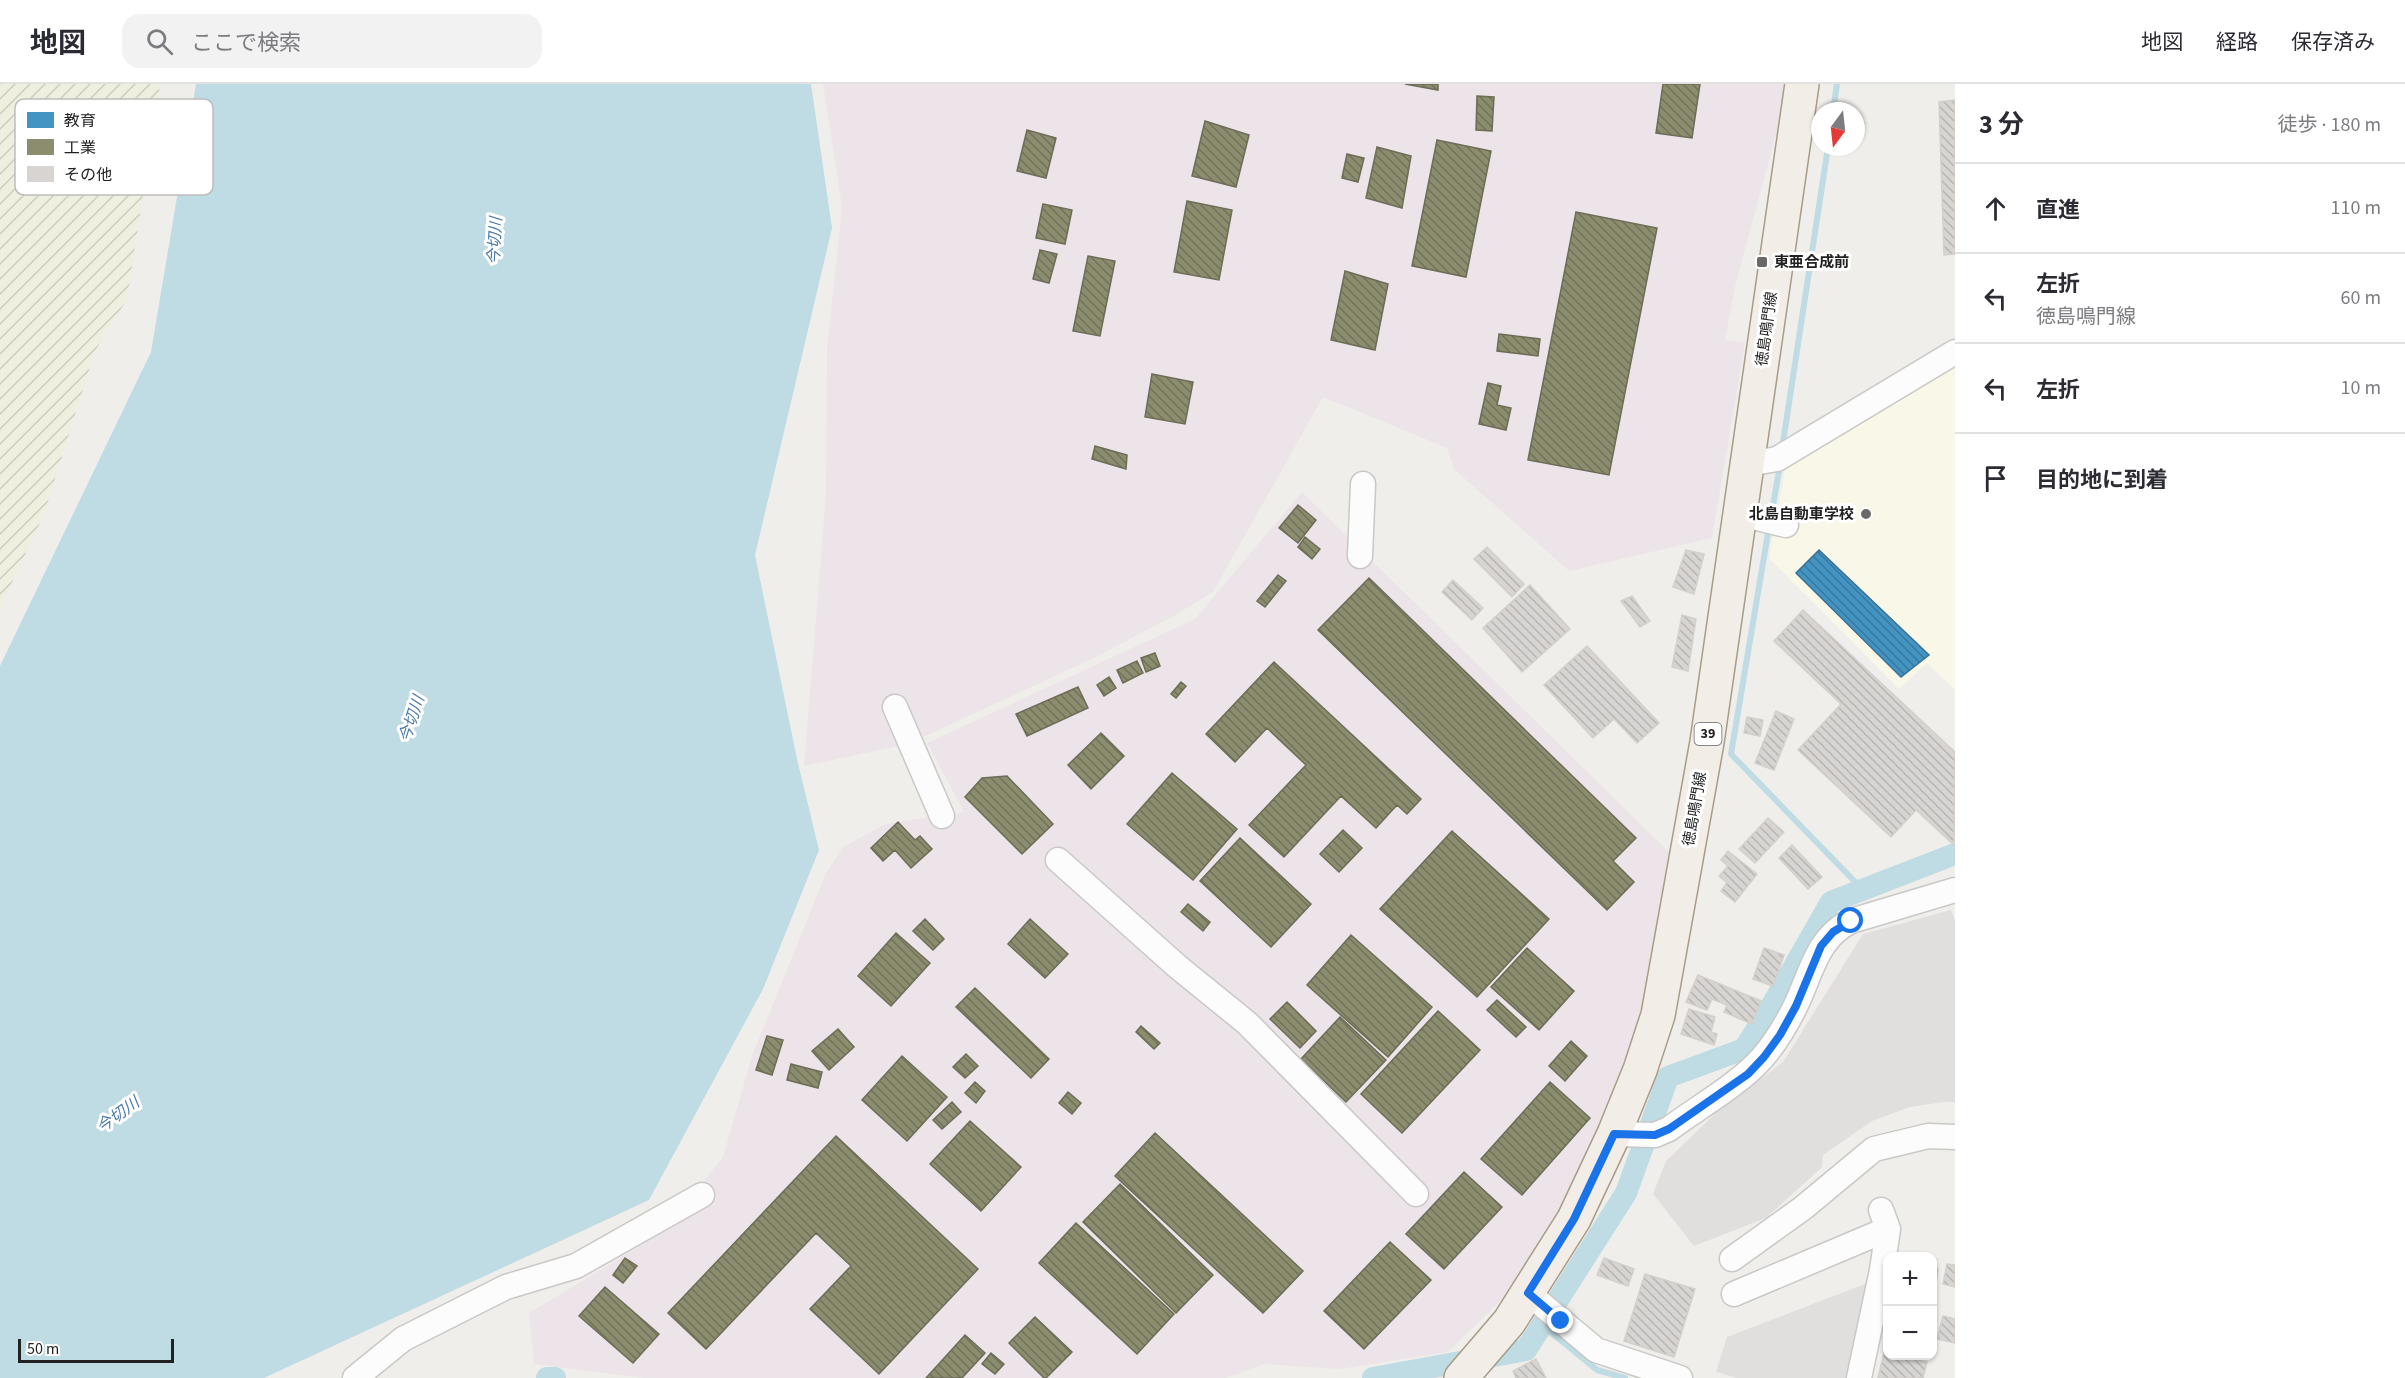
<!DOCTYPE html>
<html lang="ja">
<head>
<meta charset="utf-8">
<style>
	:root { --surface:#fff; --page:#f2f2f3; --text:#2b2b33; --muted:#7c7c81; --line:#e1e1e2 }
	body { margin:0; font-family:"Source Sans 3","Noto Sans JP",sans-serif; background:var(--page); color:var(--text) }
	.controls { position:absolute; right:18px; bottom:18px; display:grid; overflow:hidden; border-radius:12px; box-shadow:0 2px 4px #0004 }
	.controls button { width:54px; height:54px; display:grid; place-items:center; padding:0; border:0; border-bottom:2px solid var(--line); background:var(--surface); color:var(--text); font:30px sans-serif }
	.compass { position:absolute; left:1811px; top:18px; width:54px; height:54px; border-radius:50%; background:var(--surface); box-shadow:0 2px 4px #0004; rotate:195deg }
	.scale { position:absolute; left:18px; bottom:15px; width:156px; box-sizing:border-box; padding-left:6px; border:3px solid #222; border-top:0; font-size:16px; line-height:21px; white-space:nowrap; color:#222; -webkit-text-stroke:4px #fff; paint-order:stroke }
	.stop { position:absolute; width:18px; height:18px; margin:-14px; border:4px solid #1a73e8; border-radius:50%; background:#fff }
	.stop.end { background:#1a73e8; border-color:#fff; box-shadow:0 2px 6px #0008 }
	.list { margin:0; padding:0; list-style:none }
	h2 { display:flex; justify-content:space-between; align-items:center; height:78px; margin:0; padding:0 24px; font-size:26px }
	h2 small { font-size:20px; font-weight:400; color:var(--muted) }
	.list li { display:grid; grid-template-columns:39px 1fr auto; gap:18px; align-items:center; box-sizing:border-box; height:90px; padding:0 24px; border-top:2px solid var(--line) }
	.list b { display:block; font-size:22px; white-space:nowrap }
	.list p { margin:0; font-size:20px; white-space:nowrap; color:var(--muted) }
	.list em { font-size:20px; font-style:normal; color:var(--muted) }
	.icon { flex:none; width:33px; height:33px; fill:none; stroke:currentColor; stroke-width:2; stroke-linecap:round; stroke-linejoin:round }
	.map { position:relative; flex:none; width:1955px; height:1294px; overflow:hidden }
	header { display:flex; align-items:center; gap:36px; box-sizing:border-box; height:84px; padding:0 30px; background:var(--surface); border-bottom:2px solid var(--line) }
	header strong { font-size:28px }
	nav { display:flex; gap:33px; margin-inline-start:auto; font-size:21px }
	.search { width:420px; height:54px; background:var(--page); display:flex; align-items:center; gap:15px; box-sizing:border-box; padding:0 21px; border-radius:18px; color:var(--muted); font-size:22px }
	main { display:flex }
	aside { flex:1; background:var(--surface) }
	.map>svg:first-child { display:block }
</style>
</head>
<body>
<header>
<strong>地図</strong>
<div class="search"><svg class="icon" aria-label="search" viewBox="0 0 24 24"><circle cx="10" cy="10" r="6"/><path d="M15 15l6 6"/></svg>ここで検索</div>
<nav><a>地図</a><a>経路</a><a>保存済み</a></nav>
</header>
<main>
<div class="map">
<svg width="1955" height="1294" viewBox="0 0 1955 1294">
	<defs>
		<pattern id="farmland-furrows" width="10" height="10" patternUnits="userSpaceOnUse" patternTransform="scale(1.5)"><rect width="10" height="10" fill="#efefdf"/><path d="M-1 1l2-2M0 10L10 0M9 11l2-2" fill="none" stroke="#cdcdbf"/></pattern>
		<pattern id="schools-back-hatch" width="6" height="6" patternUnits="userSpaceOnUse" patternTransform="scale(1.5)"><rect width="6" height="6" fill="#4393c3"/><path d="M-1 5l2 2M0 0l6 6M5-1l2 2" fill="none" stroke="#38789e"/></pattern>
		<pattern id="industry-back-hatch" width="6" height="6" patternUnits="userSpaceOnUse" patternTransform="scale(1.5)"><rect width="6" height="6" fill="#8c8c6e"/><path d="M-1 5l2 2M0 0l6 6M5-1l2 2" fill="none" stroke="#72725a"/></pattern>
		<pattern id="building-back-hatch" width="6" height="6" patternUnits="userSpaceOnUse" patternTransform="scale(1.5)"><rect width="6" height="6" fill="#d7d4d2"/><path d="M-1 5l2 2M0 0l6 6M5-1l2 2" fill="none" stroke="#b8b6b4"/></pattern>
	</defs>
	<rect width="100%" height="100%" fill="#f0eeeb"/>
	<path fill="#ede4e9" d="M 823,0 L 1785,0 L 1781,32 L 1736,199 L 1725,256 L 1745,259 L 1712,454 L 1569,487 L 1454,385 L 1447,364 L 1323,313 L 1213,508 L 1177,530 L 1094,574 L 908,660 L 804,682 L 826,410 L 827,264 L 842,123 Z
		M 1302,408 L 1672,771 L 1635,956 L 1566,1118 L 1519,1199 L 1448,1268 L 1340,1285 L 1264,1280 L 1226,1294 L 644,1294 L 534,1280 L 529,1229 L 662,1149 L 723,1073 L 752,972 L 826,789 L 843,763 L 885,740 L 964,728 L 927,659 L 1195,535 Z"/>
	<path fill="#f8f7e8" d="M 1955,282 L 1955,606 L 1927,579 L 1899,605 L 1769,474 L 1785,386 Z"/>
	<path fill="url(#farmland-furrows)" d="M 0,0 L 160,0 L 127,215 L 95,267 L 44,430 L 0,524 Z"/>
	<path fill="#e0dfde" d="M 1951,826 L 1955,836 L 1955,1018 L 1944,1018 L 1910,1023 L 1872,1037 L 1823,1071 L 1822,1083 L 1766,1134 L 1694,1162 L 1653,1110 L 1666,1077 L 1716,1029 L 1783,978 L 1863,850 Z
		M 1870,1198 L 1848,1294 L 1737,1294 L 1716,1288 L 1727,1253 Z"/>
	<path fill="#bfdbe3" d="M 196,0 L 811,0 L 832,144 L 755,471 L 797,675 L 819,766 L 763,905 L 649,1116 L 264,1294 L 0,1294 L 0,582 L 151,268 Z"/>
	<path fill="url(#schools-back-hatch)" stroke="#397193" stroke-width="1.5" d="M 1819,466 L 1929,571 L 1901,593 L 1796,489 Z"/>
	<path fill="url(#industry-back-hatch)" stroke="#6c6c57" stroke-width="1.5" d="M 1405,0 L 1438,0 L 1438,6 Z
		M 1663,0 L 1700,0 L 1692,54 L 1656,49 Z
		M 1477,12 L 1494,13 L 1492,47 L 1476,46 Z
		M 1205,37 L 1249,51 L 1236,103 L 1192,92 Z
		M 1027,46 L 1056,54 L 1046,94 L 1017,87 Z
		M 1437,56 L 1491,67 L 1466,193 L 1412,182 Z
		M 1377,63 L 1411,72 L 1402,124 L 1366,114 Z
		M 1347,70 L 1364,74 L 1358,98 L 1342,94 Z
		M 1187,117 L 1232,126 L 1219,196 L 1174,188 Z
		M 1043,120 L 1072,126 L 1065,160 L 1036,154 Z
		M 1576,128 L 1657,144 L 1609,391 L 1528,376 Z
		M 1040,166 L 1057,170 L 1049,199 L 1033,195 Z
		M 1088,172 L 1115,177 L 1100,252 L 1073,247 Z
		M 1345,187 L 1388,200 L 1375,266 L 1331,256 Z
		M 1499,250 L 1540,255 L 1538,272 L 1497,267 Z
		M 1152,290 L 1193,298 L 1185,340 L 1145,333 Z
		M 1488,299 L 1501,302 L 1497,321 L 1511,324 L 1506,346 L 1479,340 Z
		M 1095,362 L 1127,371 L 1126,385 L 1092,375 Z
		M 1298,421 L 1316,436 L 1298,459 L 1279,444 Z
		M 1305,453 L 1320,465 L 1312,475 L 1298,463 Z
		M 1278,491 L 1286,497 L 1265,523 L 1257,517 Z
		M 1369,494 L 1636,754 L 1613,777 L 1634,798 L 1607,826 L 1318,546 Z
		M 1155,569 L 1160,582 L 1146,588 L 1141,574 Z
		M 1137,577 L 1143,589 L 1123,599 L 1117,586 Z
		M 1274,578 L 1421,715 L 1407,730 L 1397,721 L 1376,744 L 1341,712 L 1284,773 L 1249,741 L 1306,681 L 1267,644 L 1235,678 L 1206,650 Z
		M 1109,593 L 1116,604 L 1104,612 L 1097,601 Z
		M 1181,598 L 1186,602 L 1176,614 L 1171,610 Z
		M 1078,603 L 1088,624 L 1027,652 L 1016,630 Z
		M 1101,649 L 1124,672 L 1091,705 L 1068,681 Z
		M 1172,689 L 1237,745 L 1193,796 L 1127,740 Z
		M 1007,692 L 1053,740 L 1022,770 L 965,713 L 982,694 Z
		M 898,738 L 915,756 L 920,752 L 932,765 L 911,784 L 895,766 L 883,777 L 871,764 Z
		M 1343,746 L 1362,764 L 1339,788 L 1320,770 Z
		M 1452,747 L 1549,835 L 1477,913 L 1380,825 Z
		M 1240,754 L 1311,820 L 1271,863 L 1200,797 Z
		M 1188,820 L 1210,838 L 1203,847 L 1181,828 Z
		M 925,835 L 944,855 L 933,866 L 913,847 Z
		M 1030,835 L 1068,870 L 1045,894 L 1008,860 Z
		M 896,849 L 930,879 L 891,922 L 858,892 Z
		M 1351,851 L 1432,923 L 1388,973 L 1307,901 Z
		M 1527,864 L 1574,907 L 1539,946 L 1491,903 Z
		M 975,904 L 1049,975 L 1031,994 L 956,923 Z
		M 1497,916 L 1526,943 L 1516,953 L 1487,926 Z
		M 1287,918 L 1316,947 L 1300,964 L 1270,935 Z
		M 1438,927 L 1480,966 L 1402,1049 L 1361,1010 Z
		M 1340,933 L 1386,976 L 1346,1018 L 1301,975 Z
		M 1141,942 L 1160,959 L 1154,965 L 1136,948 Z
		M 838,945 L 854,963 L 829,986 L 812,967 Z
		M 767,952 L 783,956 L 772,991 L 756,986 Z
		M 1571,957 L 1587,972 L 1565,997 L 1549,982 Z
		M 966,970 L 978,982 L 965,994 L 953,983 Z
		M 902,972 L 947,1013 L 907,1057 L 862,1016 Z
		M 791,980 L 822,988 L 818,1004 L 787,996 Z
		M 975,998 L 985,1007 L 976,1019 L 965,1009 Z
		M 1550,998 L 1590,1034 L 1522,1111 L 1481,1075 Z
		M 1068,1008 L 1081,1019 L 1072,1030 L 1059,1019 Z
		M 952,1018 L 961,1028 L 942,1045 L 933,1036 Z
		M 970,1037 L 1021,1083 L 981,1127 L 930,1080 Z
		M 1155,1049 L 1303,1187 L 1263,1229 L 1115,1092 Z
		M 836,1052 L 978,1185 L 879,1290 L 810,1225 L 851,1182 L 816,1149 L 706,1265 L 668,1229 Z
		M 1464,1088 L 1502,1123 L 1444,1185 L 1406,1150 Z
		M 1120,1100 L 1213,1191 L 1176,1229 L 1083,1138 Z
		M 1076,1139 L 1174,1230 L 1137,1270 L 1039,1179 Z
		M 1390,1158 L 1431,1196 L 1364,1265 L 1324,1227 Z
		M 625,1174 L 637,1182 L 623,1199 L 613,1191 Z
		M 605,1203 L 659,1250 L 633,1279 L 579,1232 Z
		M 1035,1233 L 1072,1268 L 1046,1294 L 1044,1294 L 1009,1259 Z
		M 965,1251 L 985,1269 L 962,1294 L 926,1294 Z
		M 991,1269 L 1004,1280 L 995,1290 L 982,1280 Z"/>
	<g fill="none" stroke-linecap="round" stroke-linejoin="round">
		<path stroke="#bfdbe3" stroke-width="6" d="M 1833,27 L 1837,0
			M 1782,365 L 1828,63
			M 1771,433 L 1780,381
			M 1769,443 L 1731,670 L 1862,805
			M 1542,1241 L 1597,1286 L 1625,1294"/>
		<path stroke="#bfdbe3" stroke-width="22" d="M 547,1294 L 555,1294
			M 1373,1294 L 1526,1266 L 1626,1109 L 1668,993 L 1744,965 L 1771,923 L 1831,818 L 1955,770"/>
	</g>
	<path fill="url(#building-back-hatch)" stroke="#d3d0cc" stroke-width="1.5" d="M 1955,16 L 1955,170 L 1944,171 L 1939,18 Z
		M 1487,463 L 1524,500 L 1512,513 L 1474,475 Z
		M 1686,466 L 1704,470 L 1694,510 L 1673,503 Z
		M 1453,496 L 1483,524 L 1472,536 L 1442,508 Z
		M 1530,501 L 1570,545 L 1522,588 L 1483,544 Z
		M 1632,512 L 1650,537 L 1640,543 L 1621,517 Z
		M 1803,526 L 1955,668 L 1954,761 L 1916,726 L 1891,753 L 1798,666 L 1841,620 L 1774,557 Z
		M 1682,531 L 1696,535 L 1688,587 L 1672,583 Z
		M 1587,562 L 1659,639 L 1637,659 L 1614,635 L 1593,654 L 1544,601 Z
		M 1776,627 L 1794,635 L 1774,686 L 1755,679 Z
		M 1747,633 L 1763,636 L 1760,652 L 1744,649 Z
		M 1768,734 L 1784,748 L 1755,779 L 1739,765 Z
		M 1792,761 L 1822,793 L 1808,805 L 1779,774 Z
		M 1728,767 L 1757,790 L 1735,818 L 1721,807 L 1727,799 L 1719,792 L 1728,782 L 1721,776 Z
		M 1764,864 L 1784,871 L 1773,902 L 1753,895 Z
		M 1698,891 L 1761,917 L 1752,940 L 1724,928 L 1727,921 L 1712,915 L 1707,926 L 1686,918 Z
		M 1689,925 L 1715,933 L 1711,948 L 1717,950 L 1714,961 L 1681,950 Z
		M 1604,1174 L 1634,1185 L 1628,1202 L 1597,1191 Z
		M 1947,1180 L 1955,1181 L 1955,1203 L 1943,1200 Z
		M 1932,1184 L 1938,1185 L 1933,1220 L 1932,1220 Z
		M 1645,1190 L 1695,1205 L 1674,1273 L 1624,1257 Z
		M 1943,1232 L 1955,1235 L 1955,1259 L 1937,1255 Z
		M 1884,1268 L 1888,1269 L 1888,1272 L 1900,1272 L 1927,1278 L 1923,1294 L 1878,1294 Z
		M 1536,1275 L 1546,1294 L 1516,1294 L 1513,1287 Z"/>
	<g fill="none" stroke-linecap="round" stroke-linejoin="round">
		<g stroke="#c9c8c7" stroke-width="27">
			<path id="minor" d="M 1748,380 L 1777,375 L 1955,268
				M 1741,430 L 1786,441
				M 1360,472 L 1363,400
				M 895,623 L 942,732
				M 1058,776 L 1178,883 L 1247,939 L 1416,1110
				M 1614,1050 L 1655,1051 L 1669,1045 C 1697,1024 1741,999 1763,973 C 1776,958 1786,941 1795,923 C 1811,891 1816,854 1851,837 L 1955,806
				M 1732,1175 L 1803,1124 L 1874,1065 L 1928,1052 L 1955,1053
				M 1528,1209 L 1596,1266 L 1680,1294
				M 1734,1210 L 1888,1145
				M 355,1294 L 403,1255 L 506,1203 L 576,1182 L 702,1111
				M 1859,1294 L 1882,1186 L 1888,1145 L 1881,1126"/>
		</g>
		<g stroke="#a79c86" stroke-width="36">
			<path id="primary" d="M 1461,1294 L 1509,1238 L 1574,1135 L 1614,1050 L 1640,986 L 1658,931 L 1707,658 L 1802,0"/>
		</g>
		<use href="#minor" stroke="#fdfcfc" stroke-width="24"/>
		<use href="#primary" stroke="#f3ede7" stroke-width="33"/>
	</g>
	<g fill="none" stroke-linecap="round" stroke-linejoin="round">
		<path stroke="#1a73e8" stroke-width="8" d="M 1561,1237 L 1528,1209 L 1574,1135 L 1614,1050 L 1655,1051 L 1669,1045 L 1748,990 L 1764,973 L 1780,951 L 1796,922 L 1821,862 L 1833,848 L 1851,837"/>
	</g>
	<g fill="#6a6968" stroke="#fff" stroke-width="2">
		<rect x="1756" y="172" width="12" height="12" rx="3"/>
		<circle cx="1866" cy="430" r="6"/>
	</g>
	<g text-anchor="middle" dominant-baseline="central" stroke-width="6" stroke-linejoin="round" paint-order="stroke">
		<rect fill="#fff" stroke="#646464" stroke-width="1.5" x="1694.5" y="639" width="27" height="22" rx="4.5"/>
		<g font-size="14" font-weight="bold" fill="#222">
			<text x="1708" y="650">39</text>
		</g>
		<g font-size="15" font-weight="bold" fill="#222" stroke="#fff" text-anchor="start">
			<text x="1774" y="178">東亜合成前</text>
			<text x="1854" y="430" text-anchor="end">北島自動車学校</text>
		</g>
		<g font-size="15" fill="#222" stroke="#fff">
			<text transform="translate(1767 245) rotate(-82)">徳島鳴門線</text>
			<text transform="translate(1695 725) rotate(-80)">徳島鳴門線</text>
		</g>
		<g font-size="16" font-style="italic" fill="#4a7aab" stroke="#fff">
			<text transform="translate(495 157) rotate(-87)">今切川</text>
			<text transform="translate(412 635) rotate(-72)">今切川</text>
			<text transform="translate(118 1031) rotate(-36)">今切川</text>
		</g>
	</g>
	<rect x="15" y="15" width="198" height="96" rx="9" fill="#fff" stroke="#bdbdbd" stroke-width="1.5"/>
	<rect x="27" y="28" width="27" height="16" fill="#4393c3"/>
	<rect x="27" y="55" width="27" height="16" fill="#8c8c6e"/>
	<rect x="27" y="82" width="27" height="16" fill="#d7d4d2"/>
	<g font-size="16" fill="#222">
		<text x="64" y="42">教育</text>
		<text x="64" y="69">工業</text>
		<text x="64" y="96">その他</text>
	</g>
</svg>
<div class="controls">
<button>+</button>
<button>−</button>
</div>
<svg class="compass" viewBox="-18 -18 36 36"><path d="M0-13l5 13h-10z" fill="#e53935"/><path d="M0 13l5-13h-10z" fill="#7c7c81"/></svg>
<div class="scale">50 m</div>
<div class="stop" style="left:1851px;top:837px"></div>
<div class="stop end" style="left:1561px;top:1237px"></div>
</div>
<aside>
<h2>3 分<small>徒歩 · 180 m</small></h2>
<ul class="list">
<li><svg class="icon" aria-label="ahead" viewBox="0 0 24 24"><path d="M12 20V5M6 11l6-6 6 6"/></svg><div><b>直進</b></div><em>110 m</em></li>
<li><svg class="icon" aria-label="left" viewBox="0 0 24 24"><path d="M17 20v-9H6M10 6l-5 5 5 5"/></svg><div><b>左折</b><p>徳島鳴門線</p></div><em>60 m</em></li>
<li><svg class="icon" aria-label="left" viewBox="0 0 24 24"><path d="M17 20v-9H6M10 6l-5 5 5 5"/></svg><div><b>左折</b></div><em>10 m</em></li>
<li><svg class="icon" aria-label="arrive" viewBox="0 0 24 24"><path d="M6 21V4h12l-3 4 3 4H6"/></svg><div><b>目的地に到着</b></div></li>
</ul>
</aside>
</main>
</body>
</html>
